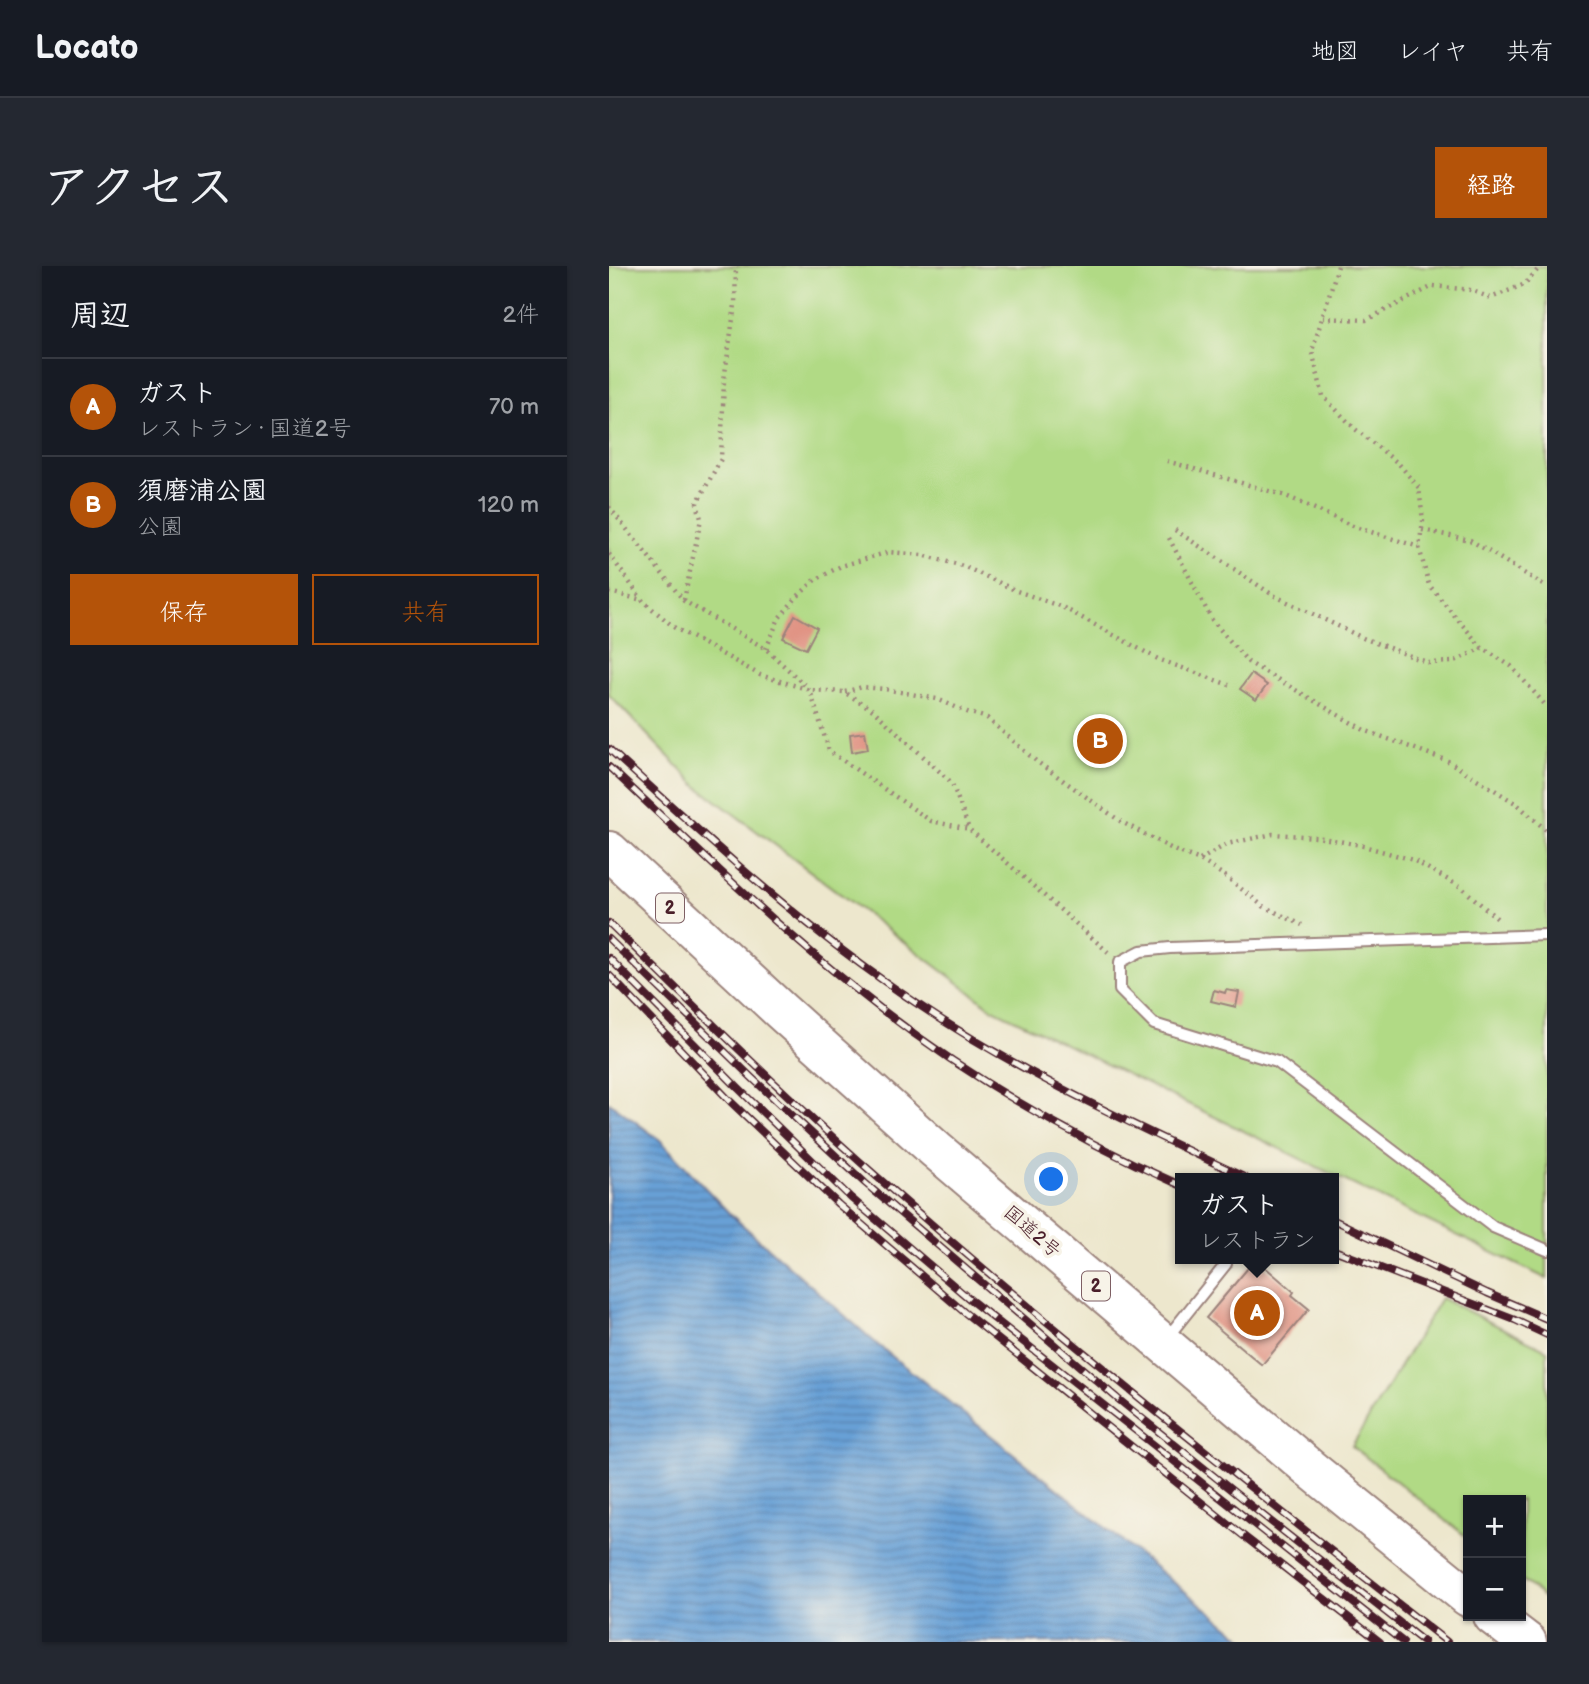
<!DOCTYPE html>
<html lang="ja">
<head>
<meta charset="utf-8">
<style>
	:root { --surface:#171b24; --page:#242831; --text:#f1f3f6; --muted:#9ea1a6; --line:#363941; --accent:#b45309 }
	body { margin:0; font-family:"Balsamiq Sans","Klee One",sans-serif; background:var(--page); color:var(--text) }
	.controls { position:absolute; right:21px; bottom:21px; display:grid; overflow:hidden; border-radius:0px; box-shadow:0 2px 5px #0004 }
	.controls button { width:63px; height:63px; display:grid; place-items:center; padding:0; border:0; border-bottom:2px solid var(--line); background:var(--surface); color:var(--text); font:35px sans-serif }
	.you { position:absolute; left:443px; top:914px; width:24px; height:24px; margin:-18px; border:5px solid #fff; border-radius:50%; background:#1a73e8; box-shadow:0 0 0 10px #1a73e833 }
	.badge { display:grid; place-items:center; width:46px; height:46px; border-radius:50%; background:var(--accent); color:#fff; font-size:23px; font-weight:700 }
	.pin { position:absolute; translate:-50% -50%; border:4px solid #fff; box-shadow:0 2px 7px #0006 }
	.popup { position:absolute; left:566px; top:907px; width:164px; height:91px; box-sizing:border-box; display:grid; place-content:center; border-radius:0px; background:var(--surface); filter:drop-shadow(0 2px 5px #0005); font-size:23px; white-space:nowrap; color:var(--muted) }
	.popup b { font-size:26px; color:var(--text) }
	.popup::after { content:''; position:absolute; left:50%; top:100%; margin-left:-14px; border:14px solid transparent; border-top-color:var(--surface) }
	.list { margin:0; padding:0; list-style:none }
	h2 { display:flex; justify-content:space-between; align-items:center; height:91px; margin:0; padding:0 28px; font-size:30px }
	h2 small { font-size:23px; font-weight:400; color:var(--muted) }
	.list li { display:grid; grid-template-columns:46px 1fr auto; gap:21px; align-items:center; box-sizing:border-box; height:98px; padding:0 28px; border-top:2px solid var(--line) }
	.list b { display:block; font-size:26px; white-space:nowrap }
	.list p { margin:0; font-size:23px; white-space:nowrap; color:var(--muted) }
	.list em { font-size:23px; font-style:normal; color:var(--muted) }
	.actions { display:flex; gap:14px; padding:21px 28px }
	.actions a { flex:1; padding:16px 0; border:2px solid var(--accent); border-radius:0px; text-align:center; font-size:24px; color:var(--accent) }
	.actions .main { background:var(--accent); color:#fff }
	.map { position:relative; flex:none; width:938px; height:1376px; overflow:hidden; border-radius:0px }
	header { display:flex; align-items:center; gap:42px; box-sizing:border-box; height:98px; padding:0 35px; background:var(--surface); border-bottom:2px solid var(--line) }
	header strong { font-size:33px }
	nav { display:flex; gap:38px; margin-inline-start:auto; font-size:24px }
	.intro { display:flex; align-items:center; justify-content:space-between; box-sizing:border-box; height:168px; padding:0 42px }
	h1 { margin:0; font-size:49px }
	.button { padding:18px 32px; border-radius:0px; background:var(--accent); color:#fff; font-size:24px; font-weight:700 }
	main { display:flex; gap:42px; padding:0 42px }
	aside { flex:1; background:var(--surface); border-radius:0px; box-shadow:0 2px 5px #0004 }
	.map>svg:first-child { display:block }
</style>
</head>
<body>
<header>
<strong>Locato</strong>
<nav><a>地図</a><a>レイヤ</a><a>共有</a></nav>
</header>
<div class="intro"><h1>アクセス</h1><a class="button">経路</a></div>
<main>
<aside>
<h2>周辺<small>2件</small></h2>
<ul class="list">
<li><span class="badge">A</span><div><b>ガスト</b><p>レストラン · 国道2号</p></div><em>70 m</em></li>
<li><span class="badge">B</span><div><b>須磨浦公園</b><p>公園</p></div><em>120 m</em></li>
</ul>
<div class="actions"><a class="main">保存</a><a>共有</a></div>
</aside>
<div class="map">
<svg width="938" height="1376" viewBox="0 0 938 1376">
	<defs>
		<pattern id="water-rules" width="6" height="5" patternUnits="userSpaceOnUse" patternTransform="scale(1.75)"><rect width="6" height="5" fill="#68a0d6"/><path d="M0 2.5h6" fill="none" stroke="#5882ae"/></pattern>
	</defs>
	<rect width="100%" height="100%" fill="#f7f3e8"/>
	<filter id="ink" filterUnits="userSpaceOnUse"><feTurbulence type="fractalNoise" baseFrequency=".0143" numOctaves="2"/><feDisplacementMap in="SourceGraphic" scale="14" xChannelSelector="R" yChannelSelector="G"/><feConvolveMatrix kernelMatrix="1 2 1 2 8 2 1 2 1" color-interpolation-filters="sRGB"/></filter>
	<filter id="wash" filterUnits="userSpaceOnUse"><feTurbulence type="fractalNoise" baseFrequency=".00686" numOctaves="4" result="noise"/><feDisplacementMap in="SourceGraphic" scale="28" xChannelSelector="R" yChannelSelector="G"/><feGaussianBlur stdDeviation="1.57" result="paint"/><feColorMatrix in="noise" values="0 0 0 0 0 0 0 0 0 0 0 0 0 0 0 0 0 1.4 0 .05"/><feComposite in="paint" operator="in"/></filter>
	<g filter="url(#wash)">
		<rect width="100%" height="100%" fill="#ede7cd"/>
		<path fill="#b1da85" stroke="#7e7c58" stroke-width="2" d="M 0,0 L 938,0 L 938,1013 L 384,743 L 89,521 L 0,429 Z
			M 832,1032 L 938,1084 L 938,1334 L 912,1313 L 912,1234 L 859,1234 L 859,1272 L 743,1180 Z"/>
		<path fill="url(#water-rules)" stroke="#596080" stroke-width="2" d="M 0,836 L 51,874 L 120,947 L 269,1079 L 639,1376 L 0,1376 Z"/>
		<g id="blocks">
			<path fill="#e09282" d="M 186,349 L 208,362 L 197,383 L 174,372 Z
				M 642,408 L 658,419 L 647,434 L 631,423 Z
				M 256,466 L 259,483 L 243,486 L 241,468 Z
				M 605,724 L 616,727 L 617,724 L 630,726 L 627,741 L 602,735 Z
				M 644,996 L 653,1004 L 656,1001 L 685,1026 L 683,1029 L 700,1043 L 653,1099 L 597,1052 Z"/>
		</g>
	</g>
	<g filter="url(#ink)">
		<use href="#blocks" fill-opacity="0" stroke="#9c837c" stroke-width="2"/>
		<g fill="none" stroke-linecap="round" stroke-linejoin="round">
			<g stroke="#9c837c" stroke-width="14">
				<path id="lane" d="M 938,669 L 561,682 L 532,685 L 511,696 L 511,724 L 545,758 L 668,796 L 884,961 L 938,984
					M 557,1073 L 617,998"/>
			</g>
			<g stroke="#9c837c" stroke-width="42">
				<path id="highway" d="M 0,585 L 172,745 L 327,884 L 699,1201 L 859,1331
					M 884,1350 L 918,1376"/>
			</g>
			<path stroke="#9c837c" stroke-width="4.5" stroke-dasharray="2 5" stroke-linecap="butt" d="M 729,0 L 703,85 L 714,130 L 745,162 L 790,198 L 810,222 L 814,255 L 810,281 L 820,319 L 873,382 L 902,400 L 938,441
				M 714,52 L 757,54 L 824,20 L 861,24 L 882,32 L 916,18 L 932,0
				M 558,195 L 677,230 L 746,261 L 810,281
				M 0,241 L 75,335 L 157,383 L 201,424 L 220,485 L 322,555 L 360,563
				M 566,264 L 664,329 L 754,372 L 820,397 L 844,396 L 873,382
				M 813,264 L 861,274 L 938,321
				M 560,272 L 603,354 L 639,396 L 755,464 L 839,495 L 908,538 L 938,565
				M 0,288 L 34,335 L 66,362 L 151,409 L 201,424 L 235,426 L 264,444 L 343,517 L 360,563 L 499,686
				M 0,326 L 33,334
				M 75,334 L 92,253 L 88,237 L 112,193 L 115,114 L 126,39 L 127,0
				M 157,383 L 170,352 L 188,331 L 206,314 L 232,300 L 280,286 L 313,289 L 354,300 L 408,325 L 453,341 L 549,393 L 620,419
				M 236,426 L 253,421 L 276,423 L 328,433 L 358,446 L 378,452 L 427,495 L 511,555 L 567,585 L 591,594 L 616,610 L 654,640 L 693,659
				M 591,594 L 618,578 L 664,568 L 708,571 L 751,579 L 804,594 L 852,621 L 891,655"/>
			<use href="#lane" stroke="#fff" stroke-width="10"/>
			<use href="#highway" stroke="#fff" stroke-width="38"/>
			<g stroke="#4a1f2b" stroke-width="8">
				<path id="rail" d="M 0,483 C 99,574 198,665 310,739 C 413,808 526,859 637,912
					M 0,501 C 83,578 164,658 253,728 C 350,806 458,869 571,919
					M 0,657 C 87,742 174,828 266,909 C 451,1072 644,1224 838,1376
					M 0,673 L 142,811 L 256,917 L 509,1133 L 646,1243 L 815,1376
					M 0,692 L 129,822 L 242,932 L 364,1036 L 794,1376
					M 0,709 L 122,836 L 229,938 L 355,1046 L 632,1268 L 771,1376
					M 725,954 L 878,1027 L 938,1053
					M 725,984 L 906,1054 L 938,1069"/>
			</g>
			<use href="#rail" stroke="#f7f3e8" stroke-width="5" stroke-dasharray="16" stroke-linecap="butt"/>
		</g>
	</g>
	<g text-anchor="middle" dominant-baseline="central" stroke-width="7" stroke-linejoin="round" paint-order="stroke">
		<g fill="#f7f3e8" stroke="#7e5f64" stroke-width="2">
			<rect x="47" y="627.5" width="28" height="29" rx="5"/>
			<rect x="473" y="1005.5" width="28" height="29" rx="5"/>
		</g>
		<g font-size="18" font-weight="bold" fill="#4a1f2b">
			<text x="61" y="642">2</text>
			<text x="487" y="1020">2</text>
		</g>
		<g font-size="19" fill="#4a1f2b" stroke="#f7f3e8">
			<text transform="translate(423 966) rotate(41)">国道2号</text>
		</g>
	</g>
</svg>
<div class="controls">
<button>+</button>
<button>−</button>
</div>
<div class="you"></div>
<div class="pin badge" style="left:648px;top:1047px">A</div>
<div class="popup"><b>ガスト</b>レストラン</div>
<div class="pin badge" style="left:491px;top:475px">B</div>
</div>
</main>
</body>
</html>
